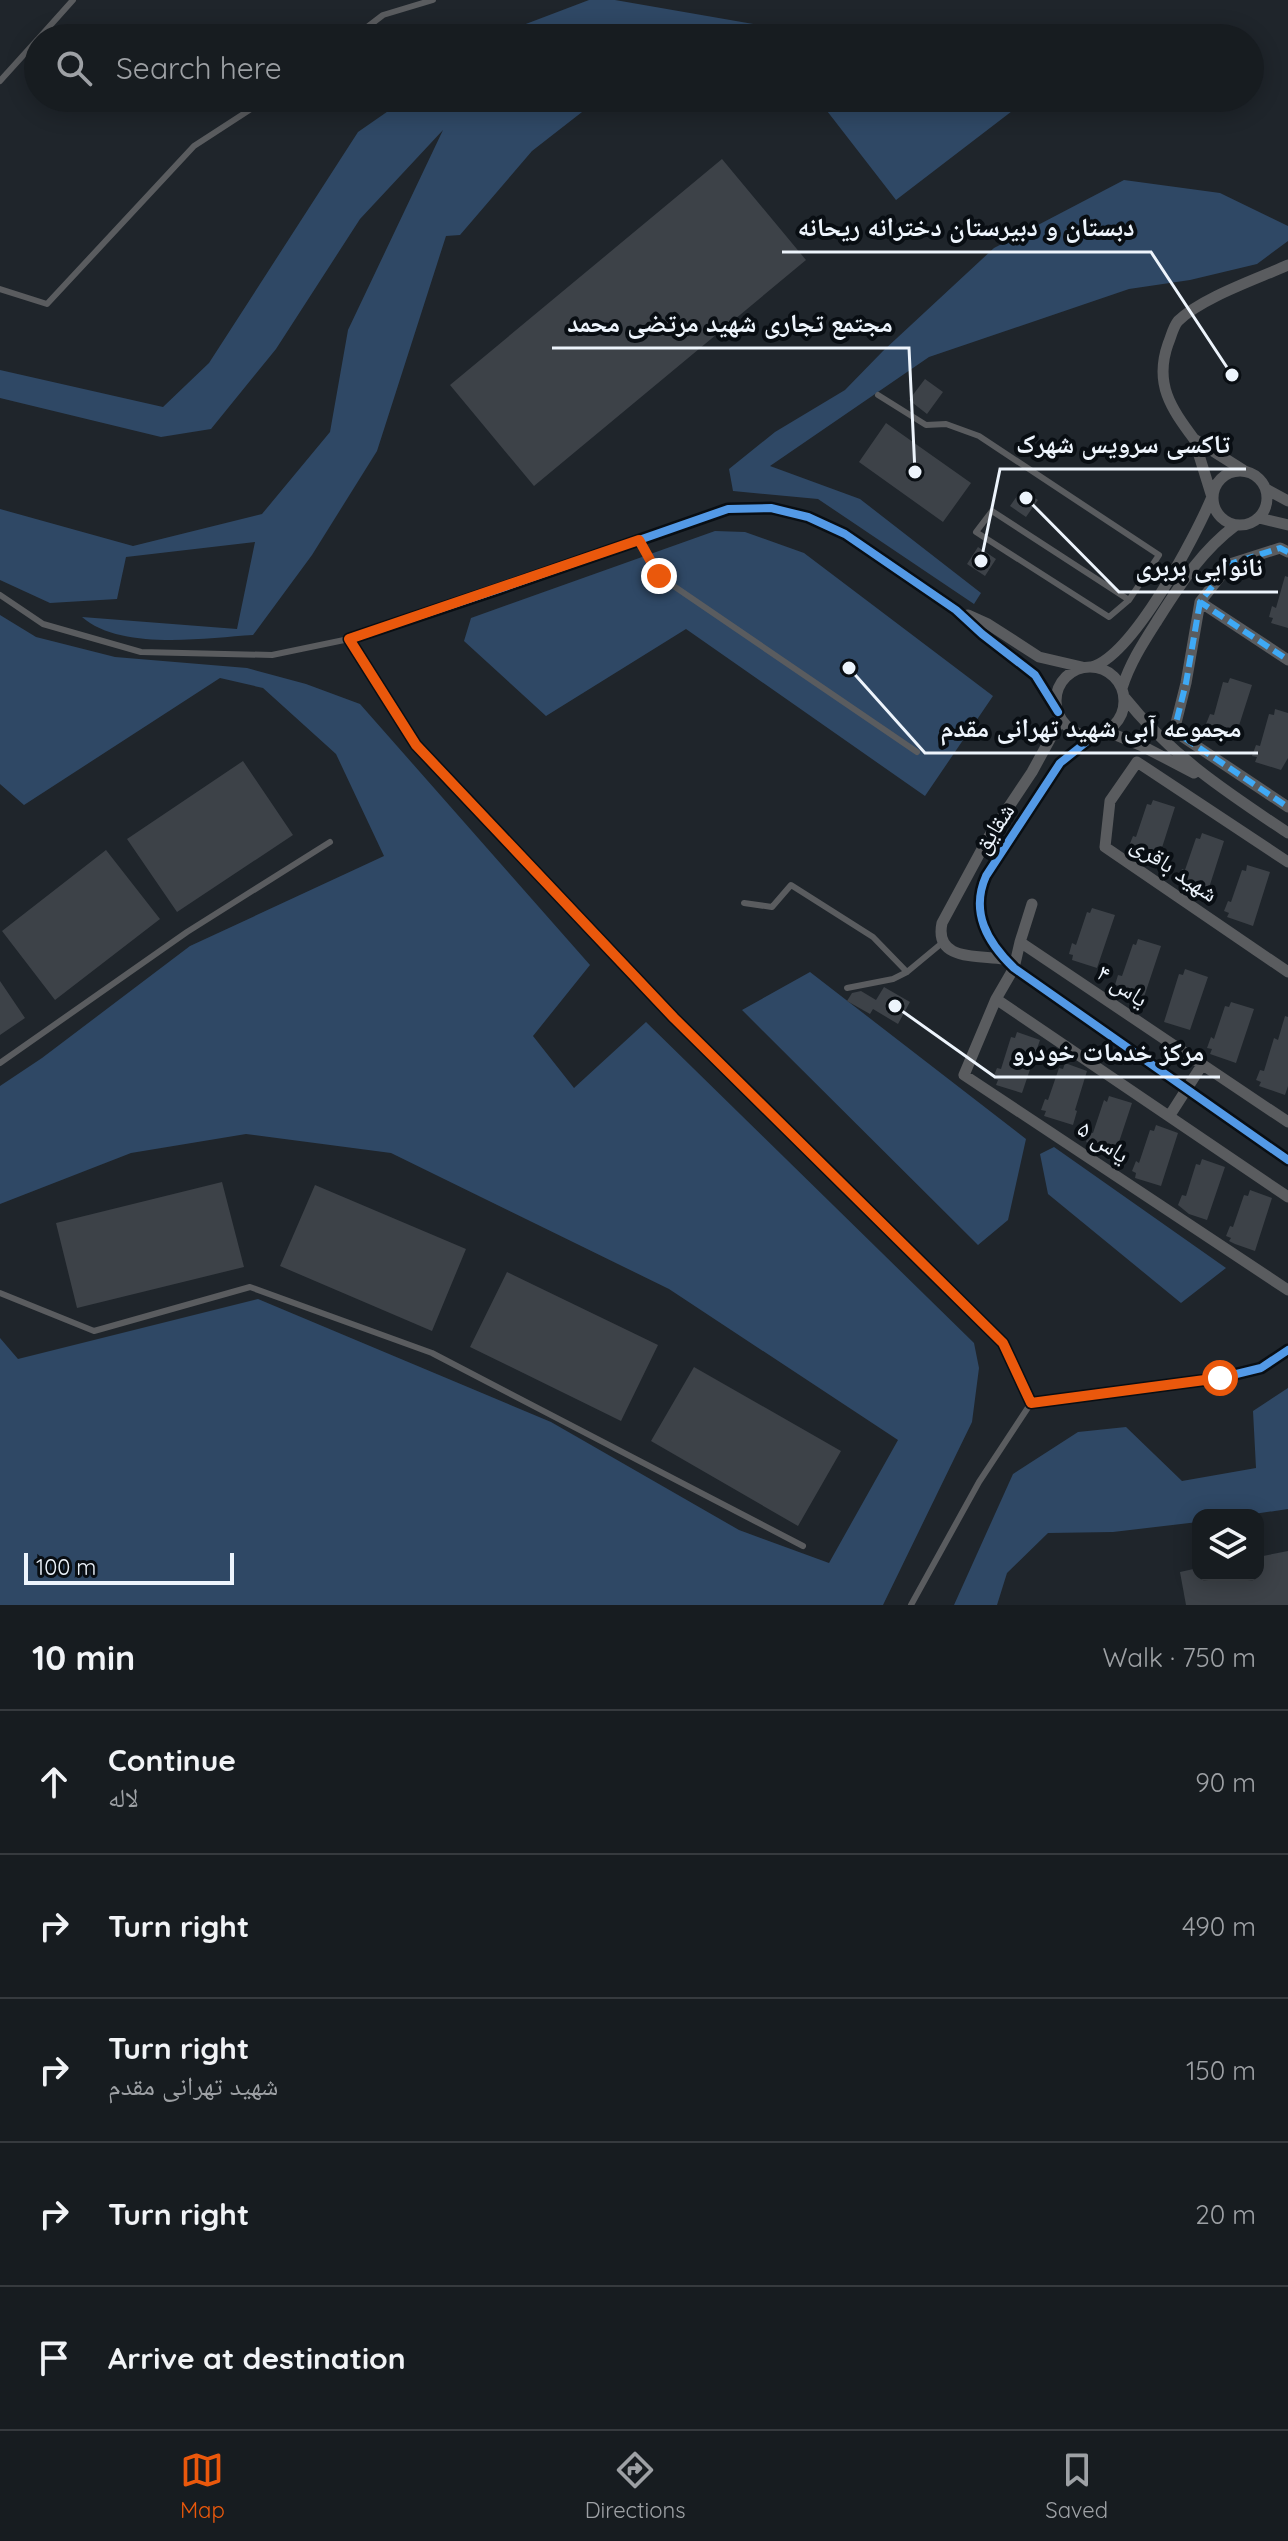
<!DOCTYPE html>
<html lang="en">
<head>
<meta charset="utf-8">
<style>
	:root { --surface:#171c20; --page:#24292d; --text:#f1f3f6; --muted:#9ea1a5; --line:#363a3e; --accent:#ea580c }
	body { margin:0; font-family:Quicksand,"Noto Naskh Arabic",sans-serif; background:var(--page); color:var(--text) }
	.controls { position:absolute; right:24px; bottom:24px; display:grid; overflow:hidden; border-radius:16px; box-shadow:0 4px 20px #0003 }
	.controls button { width:72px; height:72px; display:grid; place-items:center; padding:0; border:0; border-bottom:2px solid var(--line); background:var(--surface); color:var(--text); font:40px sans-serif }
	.scale { position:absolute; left:24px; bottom:20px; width:210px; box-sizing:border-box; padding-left:8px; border:4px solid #edf4fc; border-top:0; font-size:22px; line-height:28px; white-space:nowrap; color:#edf4fc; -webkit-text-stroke:6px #090e13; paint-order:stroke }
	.stop { position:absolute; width:24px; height:24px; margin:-18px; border:6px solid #ea580c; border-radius:50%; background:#fff }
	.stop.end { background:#ea580c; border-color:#fff; box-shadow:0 2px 8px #0008 }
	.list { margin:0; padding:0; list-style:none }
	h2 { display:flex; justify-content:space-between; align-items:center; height:104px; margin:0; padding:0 32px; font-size:34px }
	h2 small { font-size:26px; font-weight:400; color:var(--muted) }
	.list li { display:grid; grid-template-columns:52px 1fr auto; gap:24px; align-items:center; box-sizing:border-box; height:144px; padding:0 32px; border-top:2px solid var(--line) }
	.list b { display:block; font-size:30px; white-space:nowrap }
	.list p { margin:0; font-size:26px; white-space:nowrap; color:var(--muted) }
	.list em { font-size:26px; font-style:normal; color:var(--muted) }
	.icon { flex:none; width:44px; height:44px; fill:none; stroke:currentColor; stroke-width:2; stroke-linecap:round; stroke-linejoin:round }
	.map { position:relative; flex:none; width:1288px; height:1605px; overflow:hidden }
	.search { position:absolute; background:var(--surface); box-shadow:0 4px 20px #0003; left:24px; right:24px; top:24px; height:88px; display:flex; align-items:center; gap:20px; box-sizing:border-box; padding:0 28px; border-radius:44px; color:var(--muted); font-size:30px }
	.sheet { height:824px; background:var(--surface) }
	nav { display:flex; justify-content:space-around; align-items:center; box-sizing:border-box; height:112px; border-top:2px solid var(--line); background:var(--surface); font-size:22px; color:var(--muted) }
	nav a { display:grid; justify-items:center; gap:4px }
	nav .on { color:var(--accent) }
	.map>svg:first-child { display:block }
</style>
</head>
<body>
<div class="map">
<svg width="1288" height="1605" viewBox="0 0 1288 1605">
	<rect width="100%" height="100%" fill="#1f252b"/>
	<path fill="#2f4865" d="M 589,0 L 615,0 L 759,25 L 966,38 L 496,38 L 505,32 Z
		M 407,98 L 600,98 L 532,151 L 460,235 L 446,236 L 377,451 L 312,555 L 253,635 C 205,638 121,651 82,617 L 237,629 L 255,542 L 126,557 L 117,599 L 50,603 L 0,580 L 0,509 L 133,546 L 262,514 L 330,432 L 348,330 L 443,130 L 360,219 L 276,349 L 211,429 L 161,437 L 0,398 L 0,370 L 163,407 L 209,363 L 358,132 Z
		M 817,98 L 1029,98 L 896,200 Z
		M 1124,180 L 1220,193 L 1288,226 L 1288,241 L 1257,264 L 1190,280 L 1129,289 L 929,357 L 770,466 L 860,499 L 981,593 L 974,604 L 818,499 L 733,491 L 729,469 L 775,432 L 845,390 L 883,351 L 994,248 Z
		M 715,531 L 745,532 L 804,553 L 993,696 L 925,796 L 686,629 L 546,716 L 464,641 L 471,618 Z
		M 0,615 L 36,637 L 115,657 L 247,668 L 306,684 L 360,704 L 590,965 L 533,1036 L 574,1088 L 646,1022 L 974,1343 L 979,1368 L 972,1422 L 883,1605 L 0,1605 L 0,1338 L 18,1359 L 258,1299 L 551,1422 L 739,1530 L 829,1563 L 898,1440 L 669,1289 L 391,1153 L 246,1134 L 131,1153 L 0,1204 L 0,1086 L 42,1058 L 190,946 L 384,856 L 336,754 L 263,688 L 220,678 L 24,805 L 0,784 Z
		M 810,972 L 1026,1139 L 1008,1220 L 978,1245 L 742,1010 Z
		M 1054,1147 L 1226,1268 L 1181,1303 L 1048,1194 L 1040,1154 Z
		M 1288,1388 L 1288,1509 L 1247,1515 L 1198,1515 L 1198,1522 L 1113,1532 L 1048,1533 L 1007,1573 L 997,1605 L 954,1605 L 1013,1474 L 1078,1432 L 1126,1427 L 1182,1481 L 1256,1468 L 1253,1411 Z"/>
	<path fill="#3d4248" d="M 722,159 L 806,260 L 534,486 L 450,385 Z
		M 925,379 L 943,392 L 927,414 L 909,400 Z
		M 886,423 L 971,483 L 943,522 L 859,462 Z
		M 1022,489 L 1038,500 L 1026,517 L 1010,506 Z
		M 978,547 L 996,559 L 985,576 L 967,564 Z
		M 1285,576 L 1288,577 L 1288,628 L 1271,623 L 1273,618 L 1269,617 L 1272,606 L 1276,608 Z
		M 1230,678 L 1252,685 L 1235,738 L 1209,730 L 1211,726 L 1206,724 L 1210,714 L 1214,715 L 1223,682 L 1228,683 Z
		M 1275,709 L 1288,713 L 1288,758 L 1281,770 L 1255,762 L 1257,757 L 1252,756 L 1256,745 L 1260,746 L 1269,714 L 1274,715 Z
		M 243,761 L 293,835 L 177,912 L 127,839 Z
		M 1153,800 L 1175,807 L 1158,860 L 1132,852 L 1134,847 L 1129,846 L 1133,836 L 1136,837 L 1147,804 L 1151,805 Z
		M 1202,833 L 1224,841 L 1207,894 L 1181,886 L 1183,881 L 1178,879 L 1182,869 L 1185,870 L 1196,838 L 1200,839 Z
		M 106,850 L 160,919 L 55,1000 L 2,931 Z
		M 1247,865 L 1270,872 L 1253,926 L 1227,917 L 1229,913 L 1224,911 L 1228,901 L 1231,902 L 1242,870 L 1246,871 Z
		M 1092,908 L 1115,915 L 1097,968 L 1072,960 L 1073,955 L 1069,954 L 1072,943 L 1076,945 L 1087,912 L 1090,913 Z
		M 1138,939 L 1161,946 L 1143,1000 L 1118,991 L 1119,986 L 1115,985 L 1118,975 L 1122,976 L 1133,944 L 1136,945 Z
		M 1185,969 L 1208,977 L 1190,1030 L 1164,1022 L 1179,974 L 1183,975 Z
		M 0,981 L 25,1018 L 0,1035 Z
		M 884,987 L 910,1002 L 898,1024 L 873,1009 L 870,1014 L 847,1001 L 852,993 L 861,991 L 876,1000 Z
		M 1231,1002 L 1254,1009 L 1236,1063 L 1210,1054 L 1212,1049 L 1207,1048 L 1211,1037 L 1214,1039 L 1225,1006 L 1229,1007 Z
		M 1285,1016 L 1288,1017 L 1288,1086 L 1285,1095 L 1259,1086 L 1261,1082 L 1256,1080 L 1260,1070 L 1264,1071 L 1274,1038 L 1278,1040 Z
		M 1017,1032 L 1040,1040 L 1022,1093 L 996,1085 L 998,1080 L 993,1078 L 997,1068 L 1001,1069 L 1011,1037 L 1015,1038 Z
		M 1065,1063 L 1087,1071 L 1075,1110 L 1077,1111 L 1073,1125 L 1044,1116 L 1046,1111 L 1041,1110 L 1045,1099 L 1048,1100 L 1059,1068 L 1063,1069 Z
		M 1109,1096 L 1132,1103 L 1114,1157 L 1091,1149 L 1089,1148 L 1090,1144 L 1086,1142 L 1089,1132 L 1093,1133 L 1104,1100 L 1107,1102 Z
		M 1156,1125 L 1178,1133 L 1161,1186 L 1135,1178 L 1136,1173 L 1132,1171 L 1136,1161 L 1139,1163 L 1150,1130 L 1154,1131 Z
		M 1202,1159 L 1225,1167 L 1207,1220 L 1189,1214 L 1178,1205 L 1182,1195 L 1186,1196 L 1196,1164 L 1200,1165 Z
		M 222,1182 L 244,1267 L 77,1308 L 56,1223 Z
		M 315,1185 L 466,1249 L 432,1331 L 280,1266 Z
		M 1250,1190 L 1272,1198 L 1255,1251 L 1235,1244 L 1229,1241 L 1231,1238 L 1226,1236 L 1230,1226 L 1233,1227 L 1244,1195 L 1248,1196 Z
		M 507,1272 L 658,1345 L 621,1421 L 470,1347 Z
		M 694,1367 L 841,1451 L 798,1526 L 651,1441 Z
		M 1288,1551 L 1288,1605 L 1186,1605 L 1180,1572 L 1198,1568 L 1198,1575 L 1258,1575 L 1258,1557 Z"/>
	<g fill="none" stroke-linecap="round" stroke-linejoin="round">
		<path stroke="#5a5c5f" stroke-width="6" d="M 39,38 L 73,0
			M 353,38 L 383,15 L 433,0
			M 0,81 L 38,39
			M 0,289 L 47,304 L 194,146 L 268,98
			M 878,395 L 926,425 L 946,424 L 979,436 L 1159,555 L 1129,600 L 1109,617 L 976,532 L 992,511 L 1129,600
			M 639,540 L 659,576 L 917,752
			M 0,595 L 43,624 L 141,652 L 272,655 L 349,639
			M 744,903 L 772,907 L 791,885 L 873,937 L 907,972
			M 847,988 L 893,979 L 907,972 L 942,943
			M 0,1063 L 187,932 L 330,842
			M 0,1293 L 94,1331 L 250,1287 L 432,1353 L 803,1546
			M 911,1605 L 979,1482 L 1031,1403"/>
		<path stroke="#5a5c5f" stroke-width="11" d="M 1194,439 C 1171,408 1154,384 1168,344 C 1171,337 1173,327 1178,321 C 1201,298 1257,279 1288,265
			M1213 498a27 27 0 1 1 54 0a27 27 0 1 1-54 0Z
			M 1266,489 L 1288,501
			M 1259,518 L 1288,525
			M 1288,552 L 1280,548 L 1230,564 L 1200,602 L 1288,660
			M 1200,602 L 1186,683 L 1174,731 L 1288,807
			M 968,615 L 988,624 L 1039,657 L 1082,667
			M 1092,667 C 1134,654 1195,537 1212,497 L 1194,439 L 1243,470
			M1056 701a34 34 0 1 1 68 0a34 34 0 1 1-68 0Z
			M 1122,688 C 1130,663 1143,643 1157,621 C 1180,585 1201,551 1236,525
			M 1125,698 C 1170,755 1228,793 1288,833
			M 1058,712 L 1035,675 L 982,634 L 956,610 L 845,534 L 808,517 L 771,508 L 728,509 L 499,589 L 349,639 L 416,745 L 674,1018 L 1003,1343 L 1031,1403 L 1220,1378 L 1261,1368 L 1288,1350
			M 1106,731 L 1142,746 L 1194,773
			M 1095,735 L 1060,763 L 986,876 C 970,912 987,942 1014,968 L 1288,1160
			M 1288,862 L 1137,762 L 1110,801 L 1105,847 L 1288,972
			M 1032,904 L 1020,942 L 1288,1122
			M 1020,942 L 1014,968 L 996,999 L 964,1075 L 1288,1290
			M 1004,959 C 977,955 934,961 942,923 L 988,838 L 1032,772 L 1061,719
			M 996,999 L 1288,1197
			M 1170,1115 L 1202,1065"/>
		<path stroke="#3fa9f5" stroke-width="6" stroke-dasharray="12 6" stroke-linecap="butt" d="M 1288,552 L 1280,548 L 1230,564 L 1200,602 L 1288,660
			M 1200,602 L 1186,683 L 1174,731 L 1288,807"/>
		<g stroke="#090e13" stroke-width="13">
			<path id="cycleway" d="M 1058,712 L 1035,675 L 982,634 L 956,610 L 845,534 L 808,517 L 771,508 L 728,509 L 499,589 L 349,639 L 416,745 L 674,1018 L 1003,1343 L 1031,1403 L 1220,1378 L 1261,1368 L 1288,1350
				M 1095,735 L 1060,763 L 986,876 C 970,912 987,942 1014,968 L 1288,1160"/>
		</g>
		<use href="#cycleway" stroke="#5399e6" stroke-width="8"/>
	</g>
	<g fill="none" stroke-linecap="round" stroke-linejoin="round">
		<path stroke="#ea580c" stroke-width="10" d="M 659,576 L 639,540 L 349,639 L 416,745 L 674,1018 L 1003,1343 L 1031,1403 L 1220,1378"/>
	</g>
	<g text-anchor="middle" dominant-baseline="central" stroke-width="8" stroke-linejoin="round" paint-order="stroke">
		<g font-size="24" fill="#edf4fc" stroke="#090e13">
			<text transform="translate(993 828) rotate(-57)">شقایق</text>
			<text transform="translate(1175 868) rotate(34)">شهید باقری</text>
			<text transform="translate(1123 985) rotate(34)">یاس ۴</text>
			<text transform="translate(1104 1141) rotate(34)">یاس ۵</text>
		</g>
	</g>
	<path fill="none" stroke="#edf4fc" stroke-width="3" d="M1232 375L1151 252H782M915 472L909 348H552M981 561L1000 469H1246M1026 498L1119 592H1278M849 668L925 753H1258M895 1006L995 1077H1220"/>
	<g fill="#edf4fc" stroke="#090e13" stroke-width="3">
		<circle cx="1232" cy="375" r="8"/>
		<circle cx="915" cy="472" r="8"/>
		<circle cx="981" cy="561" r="8"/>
		<circle cx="1026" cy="498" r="8"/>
		<circle cx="849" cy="668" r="8"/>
		<circle cx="895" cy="1006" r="8"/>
	</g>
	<g font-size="26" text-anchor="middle" font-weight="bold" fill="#edf4fc" stroke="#090e13" stroke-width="8" stroke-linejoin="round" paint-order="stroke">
		<text x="966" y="236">دبستان و دبیرستان دخترانه ریحانه</text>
		<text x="730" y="332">مجتمع تجاری شهید مرتضی محمد</text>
		<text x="1123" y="453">تاکسی سرویس شهرک</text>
		<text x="1199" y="576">نانوایی بربری</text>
		<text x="1091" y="737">مجموعه آبی شهید تهرانی مقدم</text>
		<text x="1108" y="1061">مرکز خدمات خودرو</text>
	</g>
</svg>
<div class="controls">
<button><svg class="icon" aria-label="layers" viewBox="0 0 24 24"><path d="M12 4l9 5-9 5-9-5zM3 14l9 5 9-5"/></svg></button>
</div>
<div class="scale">100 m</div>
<div class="stop" style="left:1220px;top:1378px"></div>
<div class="stop end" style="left:659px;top:576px"></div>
<div class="search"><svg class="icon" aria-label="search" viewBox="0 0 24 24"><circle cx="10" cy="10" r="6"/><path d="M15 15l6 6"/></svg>Search here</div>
</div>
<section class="sheet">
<h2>10 min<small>Walk · 750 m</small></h2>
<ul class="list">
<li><svg class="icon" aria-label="ahead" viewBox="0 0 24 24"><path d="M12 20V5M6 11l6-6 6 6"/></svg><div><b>Continue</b><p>لاله</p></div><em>90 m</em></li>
<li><svg class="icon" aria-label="right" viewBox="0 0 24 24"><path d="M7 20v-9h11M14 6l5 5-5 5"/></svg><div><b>Turn right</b></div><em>490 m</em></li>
<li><svg class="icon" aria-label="right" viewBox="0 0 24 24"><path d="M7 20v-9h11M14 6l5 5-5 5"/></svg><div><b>Turn right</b><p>شهید تهرانی مقدم</p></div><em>150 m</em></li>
<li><svg class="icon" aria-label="right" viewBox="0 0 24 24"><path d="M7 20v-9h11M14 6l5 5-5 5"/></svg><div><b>Turn right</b></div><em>20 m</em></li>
<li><svg class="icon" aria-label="arrive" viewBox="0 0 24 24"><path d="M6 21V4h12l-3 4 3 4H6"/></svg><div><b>Arrive at destination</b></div></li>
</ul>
</section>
<nav>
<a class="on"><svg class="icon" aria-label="map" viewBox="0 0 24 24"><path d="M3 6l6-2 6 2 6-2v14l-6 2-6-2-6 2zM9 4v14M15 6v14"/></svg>Map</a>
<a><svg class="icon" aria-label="directions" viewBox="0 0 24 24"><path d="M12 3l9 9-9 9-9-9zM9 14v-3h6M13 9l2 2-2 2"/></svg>Directions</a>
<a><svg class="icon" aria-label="saved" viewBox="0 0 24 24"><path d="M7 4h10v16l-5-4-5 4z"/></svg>Saved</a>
</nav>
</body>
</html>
